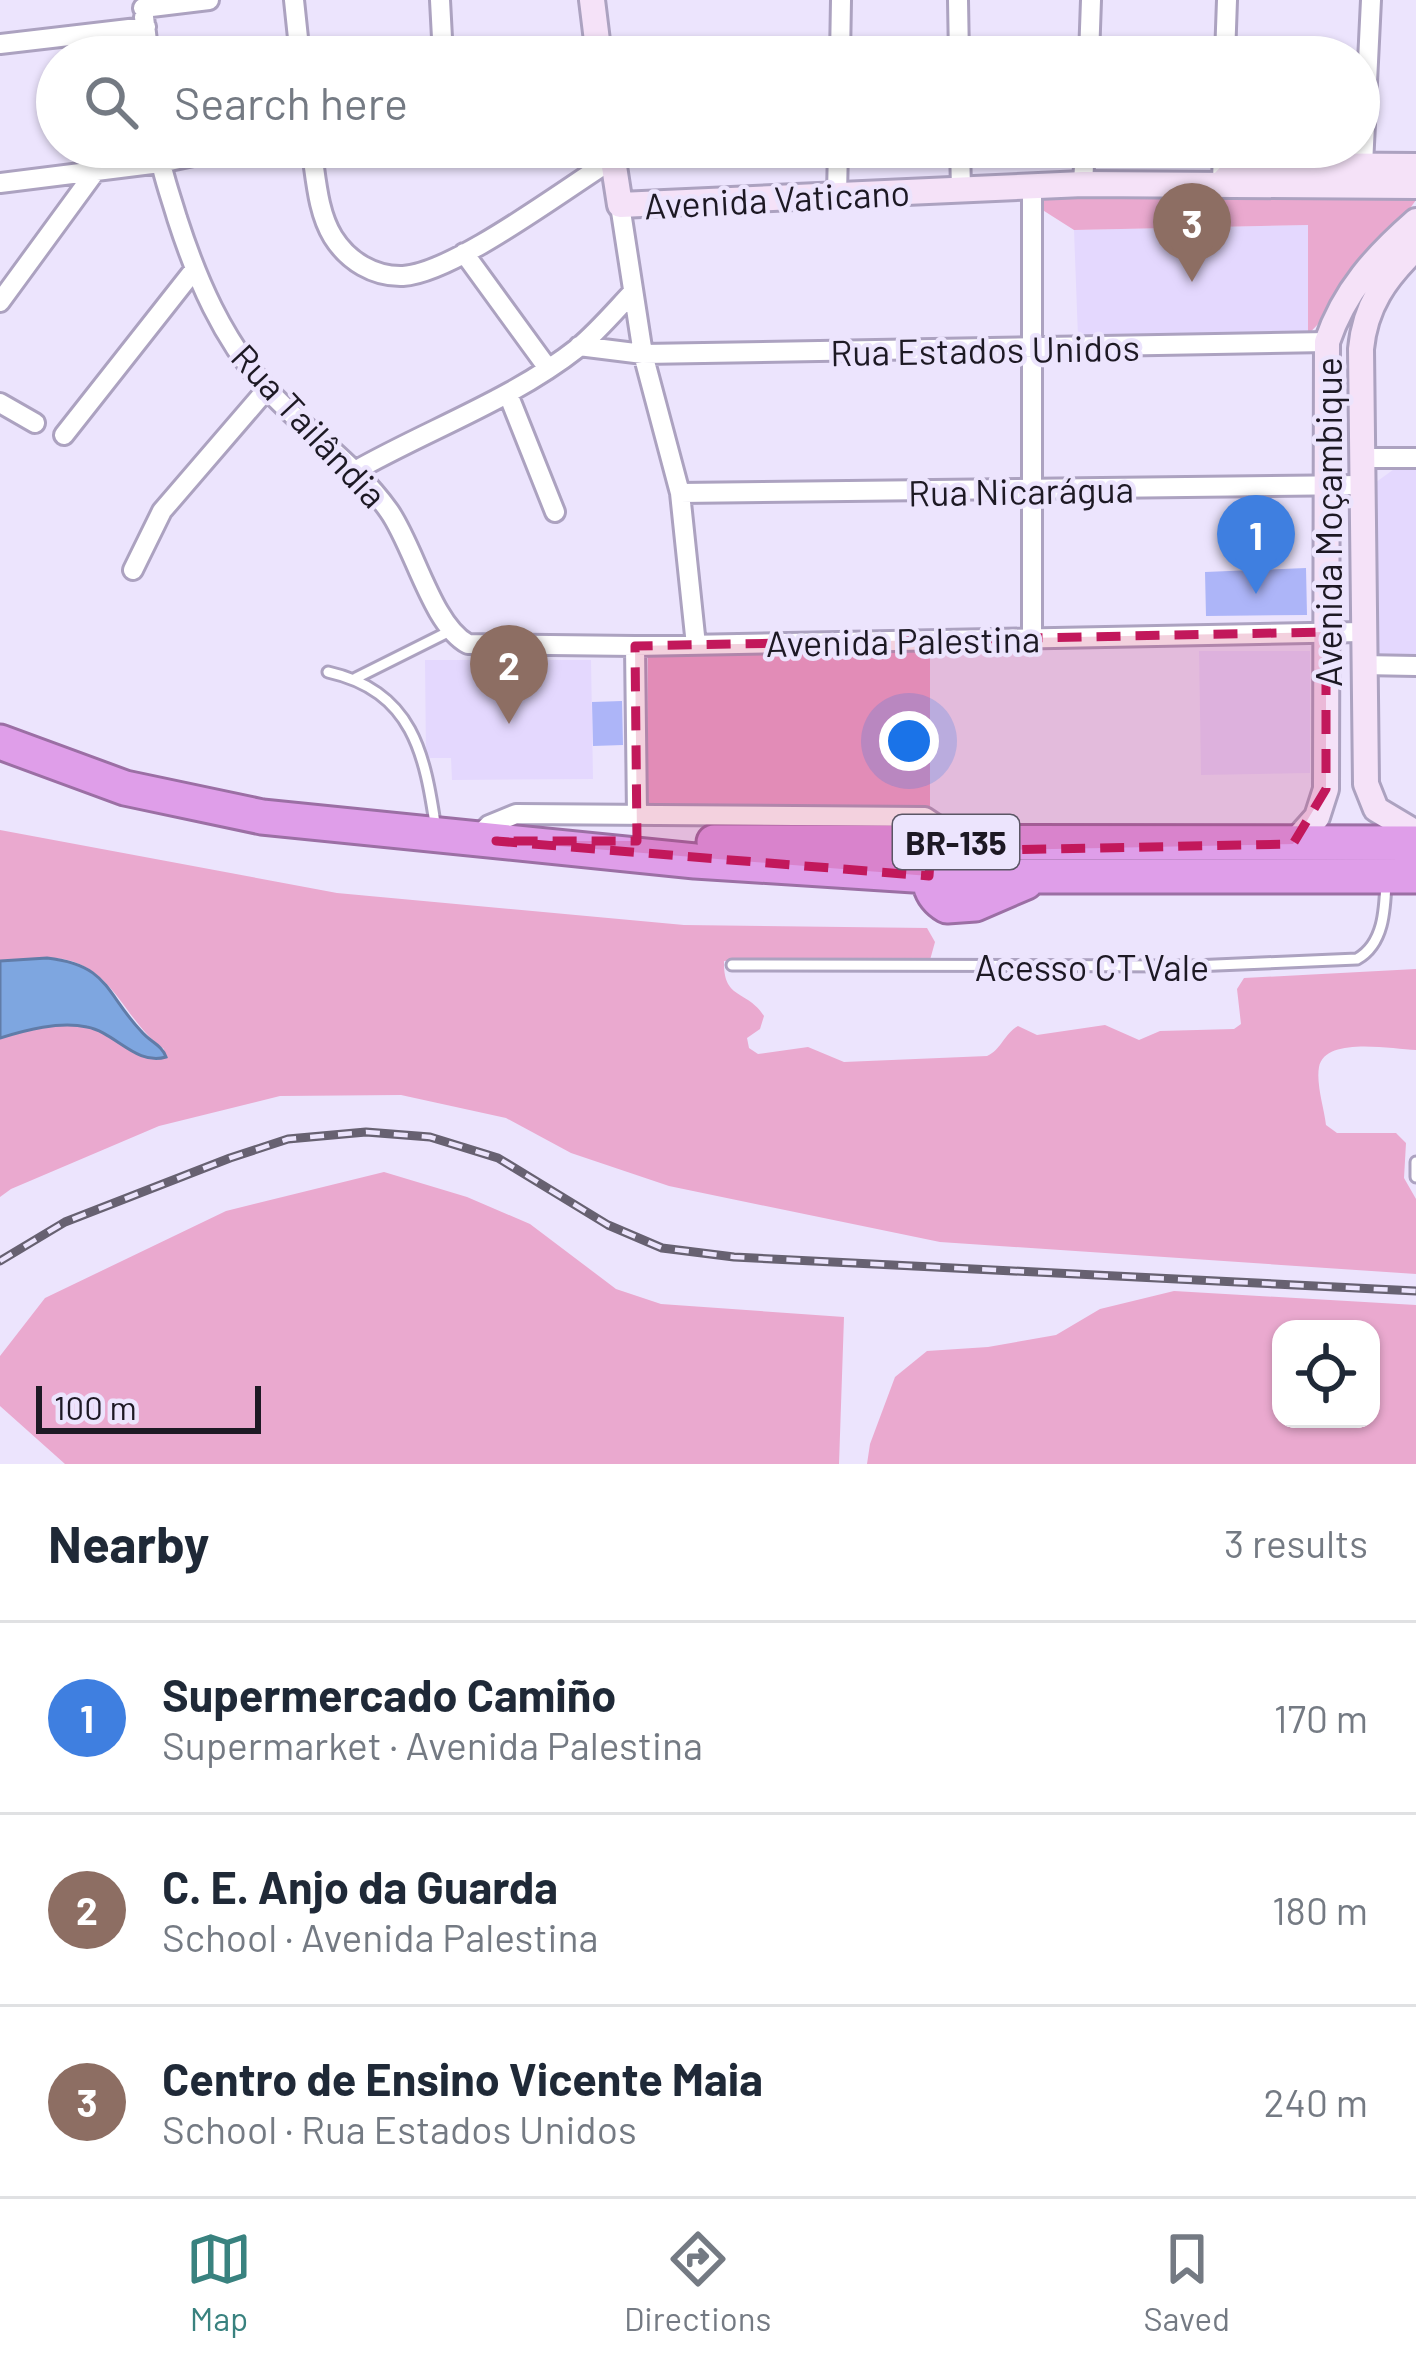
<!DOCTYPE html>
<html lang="en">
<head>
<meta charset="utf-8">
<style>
	:root { --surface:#fff; --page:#f2f2f3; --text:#1f2937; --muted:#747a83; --line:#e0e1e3; --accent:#39827f }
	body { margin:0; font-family:Barlow,sans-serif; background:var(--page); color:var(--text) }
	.controls { position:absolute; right:36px; bottom:36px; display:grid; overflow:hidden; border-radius:24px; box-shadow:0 3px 9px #0004 }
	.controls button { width:108px; height:108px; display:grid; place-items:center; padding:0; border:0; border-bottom:3px solid var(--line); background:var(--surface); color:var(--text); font:60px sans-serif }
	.scale { position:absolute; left:36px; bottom:30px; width:225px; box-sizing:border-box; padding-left:12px; border:6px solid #1d1924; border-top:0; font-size:33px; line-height:42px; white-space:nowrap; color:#1d1924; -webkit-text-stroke:9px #ece4fd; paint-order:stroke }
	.you { position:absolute; left:909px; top:741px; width:42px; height:42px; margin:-30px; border:9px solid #fff; border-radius:50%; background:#1a73e8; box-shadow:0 0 0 18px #1a73e833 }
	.badge { display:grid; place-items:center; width:78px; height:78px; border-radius:50%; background:var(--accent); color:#fff; font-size:39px; font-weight:700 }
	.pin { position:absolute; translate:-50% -99px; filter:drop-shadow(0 3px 6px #0008) }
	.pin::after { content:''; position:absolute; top:63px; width:42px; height:36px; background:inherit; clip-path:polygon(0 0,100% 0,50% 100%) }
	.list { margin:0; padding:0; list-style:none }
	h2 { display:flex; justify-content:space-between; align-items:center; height:156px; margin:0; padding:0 48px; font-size:51px }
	h2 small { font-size:39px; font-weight:400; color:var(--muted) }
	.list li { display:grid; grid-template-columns:78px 1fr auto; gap:36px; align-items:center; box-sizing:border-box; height:192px; padding:0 48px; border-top:3px solid var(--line) }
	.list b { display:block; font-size:45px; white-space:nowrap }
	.list p { margin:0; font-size:39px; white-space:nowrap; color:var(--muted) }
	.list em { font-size:39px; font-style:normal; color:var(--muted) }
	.icon { flex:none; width:66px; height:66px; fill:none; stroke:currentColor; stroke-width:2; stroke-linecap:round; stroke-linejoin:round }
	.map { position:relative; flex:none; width:1416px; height:1464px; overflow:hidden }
	.search { position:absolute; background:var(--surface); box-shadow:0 3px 9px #0004; left:36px; right:36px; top:36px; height:132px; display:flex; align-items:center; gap:30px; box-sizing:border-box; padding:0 42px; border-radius:66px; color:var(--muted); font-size:45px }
	.sheet { height:732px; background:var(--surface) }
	nav { display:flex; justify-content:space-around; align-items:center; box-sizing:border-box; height:168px; border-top:3px solid var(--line); background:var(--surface); font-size:33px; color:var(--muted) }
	nav a { display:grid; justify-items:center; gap:6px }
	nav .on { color:var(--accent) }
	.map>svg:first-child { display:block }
</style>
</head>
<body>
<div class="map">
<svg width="1416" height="1464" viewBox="0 0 1416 1464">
	<rect width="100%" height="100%" fill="#ece4fd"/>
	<path fill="#e4d8fe" d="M 1308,225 L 1308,334 L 1078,337 L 1074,230 Z
		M 1397,467 L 1416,467 L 1416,659 L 1369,659 L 1372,485 Z
		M 1199,651 L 1310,651 L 1310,773 L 1201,775 Z
		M 425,660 L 591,660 L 593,779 L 452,780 L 451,758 L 426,758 Z"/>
	<path fill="#eaa9cf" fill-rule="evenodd" d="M 1041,194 L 1416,196 L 1416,200 C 1404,219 1384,232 1369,249 C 1347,275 1334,312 1308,334 L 1308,225 L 1074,230 L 1041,209 Z
		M 930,649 L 930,807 L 647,807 L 648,653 Z
		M 0,830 L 337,893 L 684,925 L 927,928 L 935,942 L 930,960 L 724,961 C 723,1001 747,989 764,1016 L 760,1029 L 747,1038 L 749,1048 L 758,1054 L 808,1047 L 844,1062 L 987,1056 C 1001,1050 1004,1034 1018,1026 L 1037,1035 L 1105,1025 L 1139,1040 L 1160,1031 L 1234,1029 L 1241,1024 L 1237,989 L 1244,978 L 1416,969 L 1416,1050 C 1391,1049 1325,1036 1319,1067 C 1316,1084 1324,1108 1326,1125 L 1337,1133 L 1396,1133 L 1406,1143 L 1404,1178 L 1416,1199 L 1416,1274 L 940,1242 L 669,1186 L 571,1153 L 506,1118 L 401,1095 L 280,1096 L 159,1126 L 11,1189 L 0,1197 L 0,1038 C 29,1031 68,1017 97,1030 C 118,1039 134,1055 158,1060 L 164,1049 C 126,1023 115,971 67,960 C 45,954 22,964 0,961 Z
		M 384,1172 L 467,1197 L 530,1224 L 616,1289 L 661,1304 L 844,1317 L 839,1464 L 65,1464 L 0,1406 L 0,1356 L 45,1298 L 226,1211 Z
		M 1174,1291 L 1416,1305 L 1416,1464 L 867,1464 L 870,1444 L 895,1377 L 927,1351 L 988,1347 L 1056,1335 L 1100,1309 ZM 1281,1329 L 1371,1329 L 1371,1419 L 1281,1419 Z"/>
	<path fill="#7ea6e0" stroke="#617ca8" stroke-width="3" d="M 47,958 C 109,965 105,993 141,1031 C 150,1042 162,1045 166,1057 C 136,1066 115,1032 87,1027 C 59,1021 26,1030 0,1038 L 0,961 Z"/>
	<path fill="#adb5f8" d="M 1306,568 L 1307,615 L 1206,616 L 1205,572 Z
		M 622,701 L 623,745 L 593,746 L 592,702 Z"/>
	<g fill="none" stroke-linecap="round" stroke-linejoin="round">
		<g stroke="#aca2c0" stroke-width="15">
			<path id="lane" d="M 328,672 C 413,691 425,754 436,830
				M 356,678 L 450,631
				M 732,965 L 1193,966 L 1357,959 C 1384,944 1385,909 1386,881
				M 1416,1162 L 1416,1177"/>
		</g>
		<g stroke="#aca2c0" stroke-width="24">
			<path id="street" d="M 294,0 L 300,57
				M 440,0 L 443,57
				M 958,0 L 959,57
				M 143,8 L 209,0
				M 144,17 L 149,57
				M 0,44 L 146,27
				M 707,57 L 752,52 L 817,57
				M 840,57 L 841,0
				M 1089,57 L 1091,0
				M 1225,57 L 1227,0
				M 158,147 C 161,171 170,194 177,218 C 197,280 222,338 266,388 C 305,431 355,463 389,511 C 414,546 432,625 468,644 L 635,646 L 1362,632
				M 311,147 C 316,176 317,211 333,237 C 348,261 374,277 403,276 C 454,273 566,188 613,159
				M 960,147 L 961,189
				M 1363,165 L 1371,0
				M 0,183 L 160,163 L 236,147
				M 1222,183 L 1223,147
				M 1083,184 L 1085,147
				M 1032,186 L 1032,638
				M 837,195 L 838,147
				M 620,205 L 643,354 L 680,493 L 696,645
				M 464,253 L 547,367
				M 0,302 L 95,172
				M 579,346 L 643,354 L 1327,342
				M 508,394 L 555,512
				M 0,403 L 35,423
				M 64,435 L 194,270
				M 1362,458 L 1416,458
				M 355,471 C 429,429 512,400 579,347 C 598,331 615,311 632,293
				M 680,493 L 1362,485
				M 133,570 L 162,511 L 267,389
				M 635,646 L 637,814
				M 1362,665 L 1416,666
				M 475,839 L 489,825 L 516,814 L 925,817 L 958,839"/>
		</g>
		<g stroke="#aca2c0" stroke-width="30">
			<path id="secondary" d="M 592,0 L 599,57
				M 611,147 L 620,205 L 1083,184 L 1416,186
				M 1222,183 L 1233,171 L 1253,165 L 1416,166
				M 1416,248 C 1385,278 1365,306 1361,349 L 1366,784 L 1376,809 L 1416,833
				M 1293,844 L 1317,817 L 1326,789 L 1327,342 C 1344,291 1376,256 1416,221"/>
		</g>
		<g stroke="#9b6fa4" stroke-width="39">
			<path id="highway" d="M 0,742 L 125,788 L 262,817 L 695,861 L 929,876 L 1416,876
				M 714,842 L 1416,843
				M 935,859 C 923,875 930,896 947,906 L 975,904 L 1026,882"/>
		</g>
		<use href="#lane" stroke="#fff" stroke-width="9"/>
		<use href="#street" stroke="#fff" stroke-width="18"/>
		<use href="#secondary" stroke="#f5e2f8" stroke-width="24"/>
		<use href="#highway" stroke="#df9ee9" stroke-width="33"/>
		<g stroke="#676171" stroke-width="9">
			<path id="rail" d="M 0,1261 L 65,1222 L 230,1158 L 288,1139 L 366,1132 L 430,1137 L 498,1158 L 608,1225 L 662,1248 L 734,1257 L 1416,1291"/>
		</g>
		<use href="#rail" stroke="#ece4fd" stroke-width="4.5" stroke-dasharray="14" stroke-linecap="butt"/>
	</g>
	<path fill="#c2185b" fill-opacity="0.2" stroke="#c2185b" stroke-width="9" stroke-dasharray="24 15" stroke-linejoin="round" d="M 1326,632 L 1326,789 L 1293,844 L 951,851 L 930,862 L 929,876 L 496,841 L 637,841 L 635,646 Z"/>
	<g text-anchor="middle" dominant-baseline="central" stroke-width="9" stroke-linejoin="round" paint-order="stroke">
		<rect fill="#ece4fd" stroke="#5b5665" stroke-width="3" x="893" y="815" width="126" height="54" rx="9"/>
		<g font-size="33" font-weight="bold" fill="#1d1924">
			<text x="956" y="842">BR-135</text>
		</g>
		<g font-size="36" fill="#1d1924" stroke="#ece4fd">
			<text transform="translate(777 198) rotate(-3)">Avenida Vaticano</text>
			<text transform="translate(985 349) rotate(-1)">Rua Estados Unidos</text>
			<text transform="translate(310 425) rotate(47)">Rua Tailândia</text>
			<text transform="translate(1021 490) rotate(-1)">Rua Nicarágua</text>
			<text transform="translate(1327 522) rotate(-90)">Avenida Moçambique</text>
			<text transform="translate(903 640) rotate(-1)">Avenida Palestina</text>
			<text x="1092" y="966">Acesso CT Vale</text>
		</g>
	</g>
</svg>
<div class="controls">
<button><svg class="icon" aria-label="locate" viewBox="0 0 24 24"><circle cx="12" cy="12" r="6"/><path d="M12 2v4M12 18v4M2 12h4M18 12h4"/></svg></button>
</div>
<div class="scale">100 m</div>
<div class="you"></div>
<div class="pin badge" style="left:1256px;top:594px;background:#3f7fe0">1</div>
<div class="pin badge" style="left:509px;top:724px;background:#8d6e63">2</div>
<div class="pin badge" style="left:1192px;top:282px;background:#8d6e63">3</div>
<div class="search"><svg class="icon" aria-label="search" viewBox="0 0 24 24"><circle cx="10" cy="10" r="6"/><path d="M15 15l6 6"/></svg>Search here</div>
</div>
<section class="sheet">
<h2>Nearby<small>3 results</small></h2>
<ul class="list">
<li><span class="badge" style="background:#3f7fe0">1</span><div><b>Supermercado Camiño</b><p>Supermarket · Avenida Palestina</p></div><em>170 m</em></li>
<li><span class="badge" style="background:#8d6e63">2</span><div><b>C. E. Anjo da Guarda</b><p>School · Avenida Palestina</p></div><em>180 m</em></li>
<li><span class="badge" style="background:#8d6e63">3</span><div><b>Centro de Ensino Vicente Maia</b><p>School · Rua Estados Unidos</p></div><em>240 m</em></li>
</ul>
</section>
<nav>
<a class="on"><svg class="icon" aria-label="map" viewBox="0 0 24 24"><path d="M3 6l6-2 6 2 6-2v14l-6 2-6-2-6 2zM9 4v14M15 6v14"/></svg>Map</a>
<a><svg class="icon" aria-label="directions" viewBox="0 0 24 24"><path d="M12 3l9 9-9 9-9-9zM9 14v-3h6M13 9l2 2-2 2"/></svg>Directions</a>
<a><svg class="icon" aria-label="saved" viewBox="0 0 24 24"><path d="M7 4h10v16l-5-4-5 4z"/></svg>Saved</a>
</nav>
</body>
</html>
